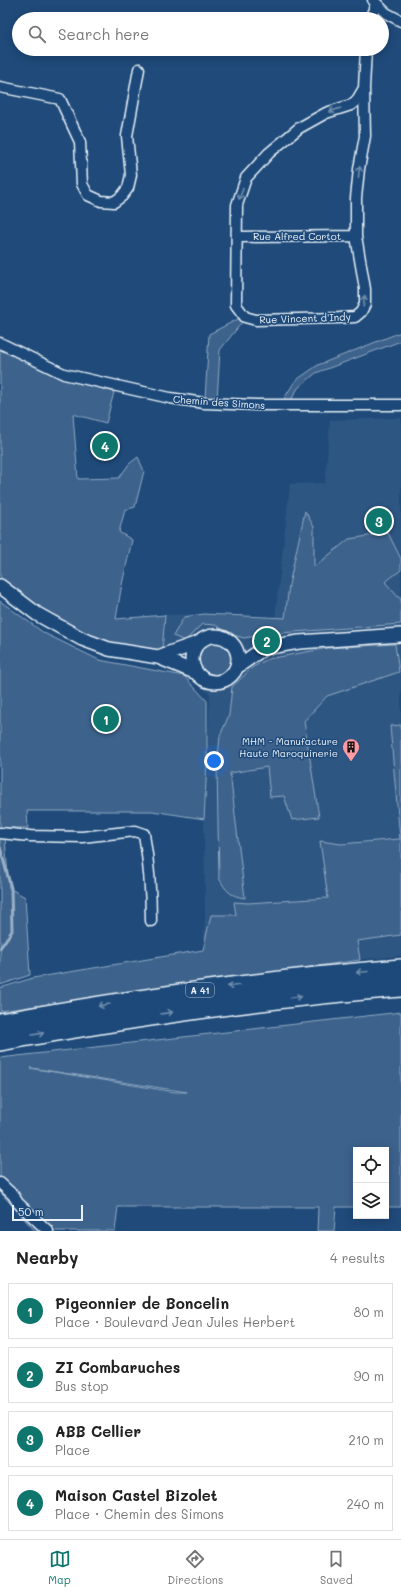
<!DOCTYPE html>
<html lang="en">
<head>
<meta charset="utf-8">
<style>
	:root { --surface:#fff; --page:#f2f2f2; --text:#222; --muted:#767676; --line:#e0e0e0; --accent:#0f766e }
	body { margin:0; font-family:Mali,sans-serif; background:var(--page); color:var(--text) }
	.controls { position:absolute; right:12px; bottom:12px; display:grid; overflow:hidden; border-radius:0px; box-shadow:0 2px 10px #0003 }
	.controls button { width:36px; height:36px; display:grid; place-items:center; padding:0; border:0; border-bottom:1px solid var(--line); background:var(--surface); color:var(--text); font:20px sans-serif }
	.scale { position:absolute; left:12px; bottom:10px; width:71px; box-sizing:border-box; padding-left:4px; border:2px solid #e8f1f8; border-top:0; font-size:11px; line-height:14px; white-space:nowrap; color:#e8f1f8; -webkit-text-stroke:3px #1f4a7a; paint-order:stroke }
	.you { position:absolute; left:214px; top:761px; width:14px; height:14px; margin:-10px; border:3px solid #fff; border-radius:50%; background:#1a73e8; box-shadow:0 0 0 6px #1a73e833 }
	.badge { display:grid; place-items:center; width:26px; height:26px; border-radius:50%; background:var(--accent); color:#fff; font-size:13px; font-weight:700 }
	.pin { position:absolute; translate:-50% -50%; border:2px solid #fff; box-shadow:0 1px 4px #0006 }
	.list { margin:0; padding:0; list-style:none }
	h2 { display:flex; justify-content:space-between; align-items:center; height:52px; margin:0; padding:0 16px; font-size:17px }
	h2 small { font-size:13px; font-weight:400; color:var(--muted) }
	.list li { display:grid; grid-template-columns:26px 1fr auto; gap:12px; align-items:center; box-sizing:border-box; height:56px; margin:0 8px 8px; padding:0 8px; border:1px solid var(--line); border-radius:0px }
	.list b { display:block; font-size:15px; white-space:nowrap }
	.list p { margin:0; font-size:13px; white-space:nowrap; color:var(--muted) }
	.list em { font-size:13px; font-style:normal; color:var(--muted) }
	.icon { flex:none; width:22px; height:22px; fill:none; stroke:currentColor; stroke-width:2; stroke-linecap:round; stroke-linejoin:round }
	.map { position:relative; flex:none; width:401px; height:1231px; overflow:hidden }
	.search { position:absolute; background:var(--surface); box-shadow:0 2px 10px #0003; left:12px; right:12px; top:12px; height:44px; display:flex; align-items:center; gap:10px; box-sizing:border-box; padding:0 14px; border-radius:22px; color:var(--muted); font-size:15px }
	.sheet { height:308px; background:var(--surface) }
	nav { display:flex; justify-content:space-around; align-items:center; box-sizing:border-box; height:56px; border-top:1px solid var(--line); background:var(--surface); font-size:11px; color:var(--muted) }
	nav a { display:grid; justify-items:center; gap:2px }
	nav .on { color:var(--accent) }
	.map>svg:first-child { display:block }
</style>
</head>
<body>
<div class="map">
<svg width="401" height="1231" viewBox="0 0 401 1231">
	<rect width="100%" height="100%" fill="#1f4a7a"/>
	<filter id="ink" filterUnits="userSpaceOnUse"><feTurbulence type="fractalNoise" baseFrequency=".025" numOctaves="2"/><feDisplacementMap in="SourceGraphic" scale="8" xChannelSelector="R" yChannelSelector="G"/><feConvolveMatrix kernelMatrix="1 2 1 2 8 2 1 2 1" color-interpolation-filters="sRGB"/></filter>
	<g filter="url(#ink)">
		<path fill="#2e5683" d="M 401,418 L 401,956 L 216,971 L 203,950 L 205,919 L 204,819 L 210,694 L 162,652 L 165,615 L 204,614 L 275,618 L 290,484 L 325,483 L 330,420 Z"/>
		<path fill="#3c628c" stroke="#92aac2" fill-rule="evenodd" d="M 240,318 L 243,321 L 220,350 L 217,400 L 205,399 L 209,334 Z
			M 401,332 L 401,341 L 316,373 L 298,388 L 290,402 L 282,402 L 295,381 L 318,365 Z
			M 0,348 L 66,379 L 114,392 L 106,423 L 73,414 L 78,479 L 119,478 L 129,464 L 138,457 L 144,471 L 135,507 L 125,510 L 119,532 L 132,540 L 121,589 L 116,619 L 165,615 L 162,652 L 121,647 L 81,631 L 32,603 L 0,577 Z
			M 305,511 L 314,527 L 314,567 L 349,539 L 388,533 L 401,559 L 401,570 L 385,582 L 398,597 L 401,599 L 401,624 L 267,634 L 244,638 L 230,634 L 215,625 L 202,624 L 185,641 L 173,636 L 184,617 L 204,614 L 285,618 L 289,585 Z
			M 0,601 L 44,633 L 99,660 L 184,676 L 207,701 L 207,761 L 204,819 L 152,811 L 27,811 L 28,828 L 0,828 Z
			M197 658a18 18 0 1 1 36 0a18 18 0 1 1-36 0Z
			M 395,644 L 399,672 L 327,696 L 304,721 L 319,817 L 292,820 L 284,796 L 270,797 L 267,767 L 230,773 L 245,898 C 230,896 226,891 219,878 L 217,767 L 220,736 L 229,715 L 232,687 L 253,667 L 268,659 L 328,648 Z
			M 401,725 L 401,935 L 357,941 L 360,960 L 0,1011 L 0,988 L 33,978 L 203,950 L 211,915 L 236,915 L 234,902 L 248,903 L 328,898 L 320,841 L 341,844 L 400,839 L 390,726 Z
			M 0,838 L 5,839 L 9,888 L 25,897 L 30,975 L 0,985 Z
			M 401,1012 L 401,1207 L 386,1207 L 386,1150 L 356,1150 L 356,1207 L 336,1207 L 334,1231 L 317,1231 L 318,1207 L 118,1207 L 115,1231 L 35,1231 L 0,1192 L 0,1058 ZM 30,1068 L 31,1068 L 187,1092 L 175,1092 Z"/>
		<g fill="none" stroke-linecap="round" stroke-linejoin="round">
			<path stroke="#9ab0c7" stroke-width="3" d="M 0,847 L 11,888 L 12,931 L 0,948"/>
			<g stroke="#e8f1f8" stroke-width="13">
				<path id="minor" d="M 373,0 L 386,13 L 401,21
					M 370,19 L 376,4
					M 0,87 L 60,99 L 80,142 L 82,184 L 88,195 L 101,201 L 114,202 L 122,196 L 128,188 L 131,175 L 127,136 L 139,69
					M 364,88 L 357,100 L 351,105 L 326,113 L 299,128 L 269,153 L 246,178 L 237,205 L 236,305 L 245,317 L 256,320 L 339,318 L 355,317 L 361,312 L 365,304 L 365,289 L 356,236 L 356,198 L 359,169 L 365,136 L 364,88 L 366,49
					M 237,237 L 356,236
					M 0,343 L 64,374 L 170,398 L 204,403 L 257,405 L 401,405
					M 0,833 L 30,836 L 82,837 L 135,831 L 144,834 C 149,863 151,892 151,921
					M 0,1183 L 13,1195 L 18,1203 L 48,1231"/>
			</g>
			<g stroke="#e8f1f8" stroke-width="16">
				<path id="tertiary" d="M 0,586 L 37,614 L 82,639 L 109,649 L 158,657 L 197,673
					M192 659a23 23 0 1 1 46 0a23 23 0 1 1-46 0Z
					M 158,657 L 198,643
					M 237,667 L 264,648 L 299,642 L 401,635"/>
			</g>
			<g stroke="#e8f1f8" stroke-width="22">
				<path id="motorway" d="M 0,1023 C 133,999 266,980 401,969
					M 0,1041 C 133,1017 266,997 401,987"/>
			</g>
			<use href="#minor" stroke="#1f4a7a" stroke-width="10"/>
			<use href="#tertiary" stroke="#1f4a7a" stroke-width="13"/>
			<use href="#motorway" stroke="#1f4a7a" stroke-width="19"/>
		</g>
		<defs><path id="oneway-shaft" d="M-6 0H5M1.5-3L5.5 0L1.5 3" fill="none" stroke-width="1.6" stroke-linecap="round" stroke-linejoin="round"/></defs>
		<g stroke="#6f8dac">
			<use href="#oneway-shaft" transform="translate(335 110) rotate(161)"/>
			<use href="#oneway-shaft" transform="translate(359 172) rotate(-83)"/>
			<use href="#oneway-shaft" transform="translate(241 194) rotate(110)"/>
			<use href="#oneway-shaft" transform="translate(364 301) rotate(-82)"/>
			<use href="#oneway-shaft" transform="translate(362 972) rotate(175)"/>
			<use href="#oneway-shaft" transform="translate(233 986) rotate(173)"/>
			<use href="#oneway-shaft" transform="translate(296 997) rotate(-6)"/>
			<use href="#oneway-shaft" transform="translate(104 1005) rotate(170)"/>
			<use href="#oneway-shaft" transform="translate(167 1013) rotate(-8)"/>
			<use href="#oneway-shaft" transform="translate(38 1034) rotate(-10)"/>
		</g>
	</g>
	<defs>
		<g id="building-pin" transform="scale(0.9)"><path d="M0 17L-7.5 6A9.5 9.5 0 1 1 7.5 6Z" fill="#ff9aa2" stroke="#1f4a7a"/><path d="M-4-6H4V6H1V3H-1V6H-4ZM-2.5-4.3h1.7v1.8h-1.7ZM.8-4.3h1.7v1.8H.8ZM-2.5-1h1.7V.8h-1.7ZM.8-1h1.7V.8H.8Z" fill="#111"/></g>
	</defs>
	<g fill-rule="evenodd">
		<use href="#building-pin" x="351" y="747"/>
	</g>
	<g text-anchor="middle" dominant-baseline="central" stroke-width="3" stroke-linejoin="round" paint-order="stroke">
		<rect fill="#1f4a7a" stroke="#acbfd2" stroke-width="1" x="186" y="983" width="28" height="14" rx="3"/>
		<g font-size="9" font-weight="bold" fill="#e8f1f8">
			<text x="200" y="990">A 41</text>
		</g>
		<g font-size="10" fill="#e8f1f8" stroke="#1f4a7a">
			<text x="297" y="236">Rue Alfred Cortot</text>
			<text transform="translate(305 318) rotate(-2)">Rue Vincent d'Indy</text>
			<text transform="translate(219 402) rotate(4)">Chemin des Simons</text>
		</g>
		<g font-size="10" fill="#e8f1f8" stroke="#1f4a7a" text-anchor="end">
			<text x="338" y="741">MHM - Manufacture<tspan x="338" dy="12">Haute Maroquinerie</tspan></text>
		</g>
	</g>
</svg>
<div class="controls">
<button><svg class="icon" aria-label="locate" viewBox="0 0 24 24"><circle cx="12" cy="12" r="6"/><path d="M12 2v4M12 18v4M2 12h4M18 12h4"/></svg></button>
<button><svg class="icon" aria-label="layers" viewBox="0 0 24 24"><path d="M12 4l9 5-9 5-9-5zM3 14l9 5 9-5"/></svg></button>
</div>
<div class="scale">50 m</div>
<div class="you"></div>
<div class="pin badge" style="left:106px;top:719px">1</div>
<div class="pin badge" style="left:267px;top:641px">2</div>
<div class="pin badge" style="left:379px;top:521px">3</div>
<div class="pin badge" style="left:105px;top:446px">4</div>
<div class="search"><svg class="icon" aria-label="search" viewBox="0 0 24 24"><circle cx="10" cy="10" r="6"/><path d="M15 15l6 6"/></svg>Search here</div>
</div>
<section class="sheet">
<h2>Nearby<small>4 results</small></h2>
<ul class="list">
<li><span class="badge">1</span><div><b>Pigeonnier de Boncelin</b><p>Place · Boulevard Jean Jules Herbert</p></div><em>80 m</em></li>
<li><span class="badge">2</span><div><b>ZI Combaruches</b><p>Bus stop</p></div><em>90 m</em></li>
<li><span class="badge">3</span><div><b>ABB Cellier</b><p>Place</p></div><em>210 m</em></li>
<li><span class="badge">4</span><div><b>Maison Castel Bizolet</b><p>Place · Chemin des Simons</p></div><em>240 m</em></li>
</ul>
</section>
<nav>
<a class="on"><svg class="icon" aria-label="map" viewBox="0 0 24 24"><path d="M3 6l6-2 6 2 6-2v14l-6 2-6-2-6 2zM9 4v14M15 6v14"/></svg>Map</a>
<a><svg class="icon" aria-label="directions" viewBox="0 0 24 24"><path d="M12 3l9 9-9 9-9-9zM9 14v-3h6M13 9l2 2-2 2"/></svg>Directions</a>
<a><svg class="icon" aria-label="saved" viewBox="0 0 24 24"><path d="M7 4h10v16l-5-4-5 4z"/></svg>Saved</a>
</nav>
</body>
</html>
